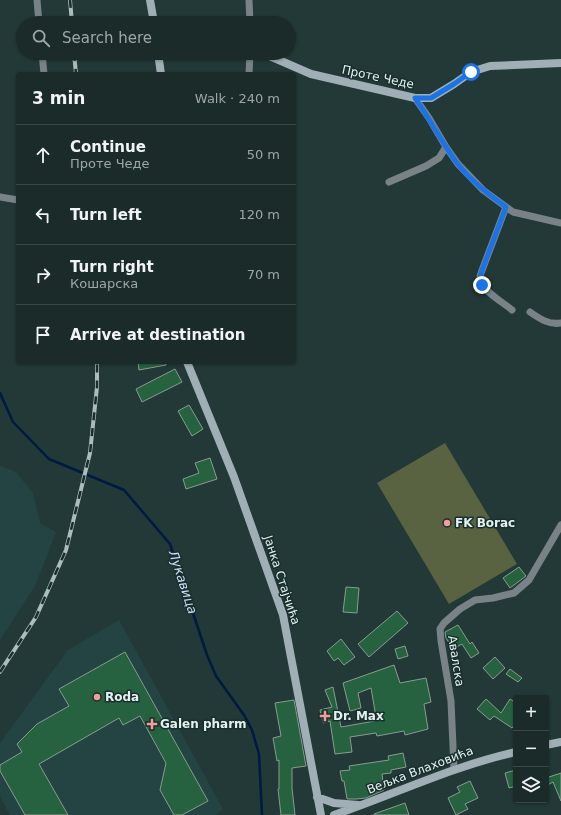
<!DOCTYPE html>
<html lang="en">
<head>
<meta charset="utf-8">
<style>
	:root { --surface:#1a2b29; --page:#273735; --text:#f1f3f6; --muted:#9fa7a8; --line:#384746 }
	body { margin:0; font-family:"DejaVu Sans",sans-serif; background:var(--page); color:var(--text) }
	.controls { position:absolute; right:12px; bottom:12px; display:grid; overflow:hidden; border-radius:4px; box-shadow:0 1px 3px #0004 }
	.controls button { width:36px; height:36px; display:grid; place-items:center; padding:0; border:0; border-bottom:1px solid var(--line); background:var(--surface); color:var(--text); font:20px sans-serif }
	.stop { position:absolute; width:12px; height:12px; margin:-9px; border:3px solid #1a73e8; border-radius:50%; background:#fff }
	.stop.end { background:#1a73e8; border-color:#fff; box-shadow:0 1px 4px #0008 }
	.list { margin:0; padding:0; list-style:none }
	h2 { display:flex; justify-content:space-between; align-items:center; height:52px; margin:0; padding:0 16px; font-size:17px }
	h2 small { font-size:13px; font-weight:400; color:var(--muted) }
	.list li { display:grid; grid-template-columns:26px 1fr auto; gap:12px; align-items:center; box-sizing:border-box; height:60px; padding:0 16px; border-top:1px solid var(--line) }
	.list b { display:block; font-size:15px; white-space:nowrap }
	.list p { margin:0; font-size:13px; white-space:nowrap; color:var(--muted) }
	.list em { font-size:13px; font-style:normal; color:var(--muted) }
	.icon { flex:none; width:22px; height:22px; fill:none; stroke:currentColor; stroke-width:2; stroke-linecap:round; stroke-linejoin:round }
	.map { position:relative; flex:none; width:561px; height:815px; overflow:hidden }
	.search { position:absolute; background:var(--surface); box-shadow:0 1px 3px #0004; left:16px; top:16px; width:280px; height:44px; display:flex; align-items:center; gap:10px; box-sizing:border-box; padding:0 14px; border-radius:22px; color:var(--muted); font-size:15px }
	.panel { position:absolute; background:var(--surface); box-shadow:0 1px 3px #0004; left:16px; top:72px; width:280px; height:292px; border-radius:4px }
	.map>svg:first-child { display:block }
</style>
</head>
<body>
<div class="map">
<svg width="561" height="815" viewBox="0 0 561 815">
	<rect width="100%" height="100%" fill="#223937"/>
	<path fill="#234442" d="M 0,466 L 16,472 L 33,493 L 40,523 L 56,532 L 35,586 L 0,640 Z
		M 119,620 L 223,809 L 216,815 L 10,815 L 0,796 L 0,743 L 68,650 Z"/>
	<path fill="#596241" d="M 445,443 L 517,564 L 449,604 L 377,483 Z"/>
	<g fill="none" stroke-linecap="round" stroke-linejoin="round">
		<path stroke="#011a42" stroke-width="2.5" d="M 0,393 L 13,422 L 49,459 L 124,490 L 170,544 L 207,655 L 216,676 L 244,715 L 252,730 L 259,754 L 262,815"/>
	</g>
	<path fill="#266240" stroke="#889c8f" d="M 138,362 L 166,362 L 166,365 L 139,370 Z
		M 175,369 L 182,382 L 142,402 L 136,389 Z
		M 189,405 L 203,429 L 192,436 L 178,411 Z
		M 210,458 L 217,479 L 186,489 L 183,479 L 199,473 L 195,463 Z
		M 519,567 L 526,576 L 510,588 L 503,578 Z
		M 346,587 L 359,588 L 357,613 L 343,612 Z
		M 397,611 L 408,623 L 369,657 L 358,644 Z
		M 458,625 L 470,644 L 472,642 L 479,653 L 471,658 L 462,644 L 453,649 L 446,638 L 445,632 Z
		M 341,639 L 355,657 L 344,665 L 338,658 L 334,661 L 327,651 Z
		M 405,646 L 408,656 L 398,659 L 395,649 Z
		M 125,652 L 208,801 L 182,815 L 174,815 L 160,790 L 166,763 L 140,716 L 123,725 L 119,718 L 39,764 L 68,815 L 25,815 L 0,771 L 0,765 L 22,752 L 17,744 L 37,724 L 69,706 L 59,689 Z
		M 495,657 L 505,668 L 493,679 L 483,668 Z
		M 394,665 L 400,683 L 426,678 L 431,702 L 424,704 L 428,729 L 405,735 L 404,731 L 377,736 L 376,733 L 350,737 L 352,752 L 335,754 L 330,721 L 323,723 L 320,710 L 332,707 L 325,690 L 333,687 L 341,727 L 375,721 L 374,718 L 376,717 L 371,688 L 358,693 L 361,708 L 350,711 L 343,683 Z
		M 510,669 L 522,678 L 518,682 L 506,674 Z
		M 486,699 L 501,713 L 510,699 L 516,703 L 516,723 L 512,728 L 494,716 L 490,720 L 477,709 Z
		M 294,700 L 306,766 L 292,768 L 292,788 L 295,815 L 281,815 L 278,789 L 279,789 L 279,760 L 277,761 L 273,738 L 281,736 L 275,703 Z
		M 403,753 L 406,767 L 391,770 L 391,773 L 382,774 L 384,790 L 366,798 L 356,799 L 347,799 L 344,781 L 342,781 L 340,771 L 350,770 L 349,766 L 389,760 L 388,756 Z
		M 516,770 L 516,786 L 509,788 L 505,773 Z
		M 561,773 L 561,801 L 553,782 L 546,786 L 546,778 Z
		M 470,781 L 478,798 L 465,804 L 468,809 L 456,815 L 448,798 L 460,792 L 457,787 Z
		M 405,803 L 409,815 L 374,815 L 374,814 Z"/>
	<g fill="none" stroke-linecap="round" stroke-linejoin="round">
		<path stroke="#798387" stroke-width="7" d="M 37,0 L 39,23
			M 249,0 L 250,23
			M 42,53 L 44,74
			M 249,74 L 250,53
			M 415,98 L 429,118 L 446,147 L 458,164 L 483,190 L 513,212 L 561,223
			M 389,182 L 426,166 L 439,158 L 446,147
			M 0,197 L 18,200
			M 506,207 L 481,273 C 480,275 480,277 480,279 C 481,290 504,303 512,310
			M 530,312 C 540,319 549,325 561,323
			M 454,769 L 451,701 L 441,641 L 440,629 L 444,623 L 460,609 L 475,600 L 493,598 L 514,593 L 529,580 L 561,525"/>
		<path stroke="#a0afb6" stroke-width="8" d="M 150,0 L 154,23
			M 158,53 L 161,74
			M 257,53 L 265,54 L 311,74 L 415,98 L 431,98 L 454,84 L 471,72 L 490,66 L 561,63
			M 187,362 L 234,477 L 283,615 L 321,815
			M 546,745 L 561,742
			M 317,797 L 334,803 L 358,805
			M 334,815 C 395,794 453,766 516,752"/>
		<g stroke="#acbdbb" stroke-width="4">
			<path id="rail" d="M 70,0 L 72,23
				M 74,53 L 76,74
				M 0,672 L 36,617 L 66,550 L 90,453 L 97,387 L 97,362"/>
		</g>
		<use href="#rail" stroke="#182f2d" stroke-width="2.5" stroke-dasharray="8" stroke-linecap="butt"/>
	</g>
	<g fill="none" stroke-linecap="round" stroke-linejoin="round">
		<path stroke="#1a73e8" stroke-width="5" d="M 471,72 L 454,84 L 431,98 L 415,98 C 430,119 442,143 457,163 C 471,181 488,194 506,207 L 481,273 L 480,280 L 482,285"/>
	</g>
	<g fill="#f59b9b" stroke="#182f2d" stroke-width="1.5">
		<circle cx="447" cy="523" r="4"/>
		<circle cx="97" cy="697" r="4"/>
		<path d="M323 710h4v4h4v4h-4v4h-4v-4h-4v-4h4z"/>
		<path d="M150 718h4v4h4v4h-4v4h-4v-4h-4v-4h4z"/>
	</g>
	<g text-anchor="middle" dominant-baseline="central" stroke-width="3" stroke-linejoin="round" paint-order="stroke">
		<g font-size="12" fill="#e3f1f0" stroke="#182f2d">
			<text transform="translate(378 77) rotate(12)">Проте Чеде</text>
			<text transform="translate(282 580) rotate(72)">Јанка Стајчића</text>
			<text transform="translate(456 661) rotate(81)">Авалска</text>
			<text transform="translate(420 770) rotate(-21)">Вељка Влаховића</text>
		</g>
		<g font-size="12" font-weight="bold" fill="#e3f1f0" stroke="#182f2d" text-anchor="start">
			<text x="455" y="523">FK Borac</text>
			<text x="105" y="697">Roda</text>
			<text x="333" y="716">Dr. Max</text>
			<text x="160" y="724">Galen pharm</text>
		</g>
		<g font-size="13" font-style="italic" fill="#caddfa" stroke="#182f2d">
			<text transform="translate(183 582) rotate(72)">Лукавица</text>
		</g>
	</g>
</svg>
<div class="controls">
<button>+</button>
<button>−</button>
<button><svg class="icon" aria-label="layers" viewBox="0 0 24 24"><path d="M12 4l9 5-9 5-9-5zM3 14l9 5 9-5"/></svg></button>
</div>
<div class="stop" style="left:471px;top:72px"></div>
<div class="stop end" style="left:482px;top:285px"></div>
<div class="search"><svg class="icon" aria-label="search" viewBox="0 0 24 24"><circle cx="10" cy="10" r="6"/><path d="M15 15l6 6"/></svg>Search here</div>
<section class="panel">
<h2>3 min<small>Walk · 240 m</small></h2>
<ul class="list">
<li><svg class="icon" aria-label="ahead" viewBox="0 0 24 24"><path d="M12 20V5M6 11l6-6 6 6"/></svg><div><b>Continue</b><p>Проте Чеде</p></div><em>50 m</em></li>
<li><svg class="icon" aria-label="left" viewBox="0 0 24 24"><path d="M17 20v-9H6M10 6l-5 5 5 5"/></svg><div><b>Turn left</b></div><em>120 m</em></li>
<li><svg class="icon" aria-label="right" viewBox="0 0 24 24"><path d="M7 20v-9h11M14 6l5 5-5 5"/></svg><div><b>Turn right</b><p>Кошарска</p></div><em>70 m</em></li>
<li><svg class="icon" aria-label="arrive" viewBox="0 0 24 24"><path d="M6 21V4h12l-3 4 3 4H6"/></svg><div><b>Arrive at destination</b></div></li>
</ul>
</section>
</div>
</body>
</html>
